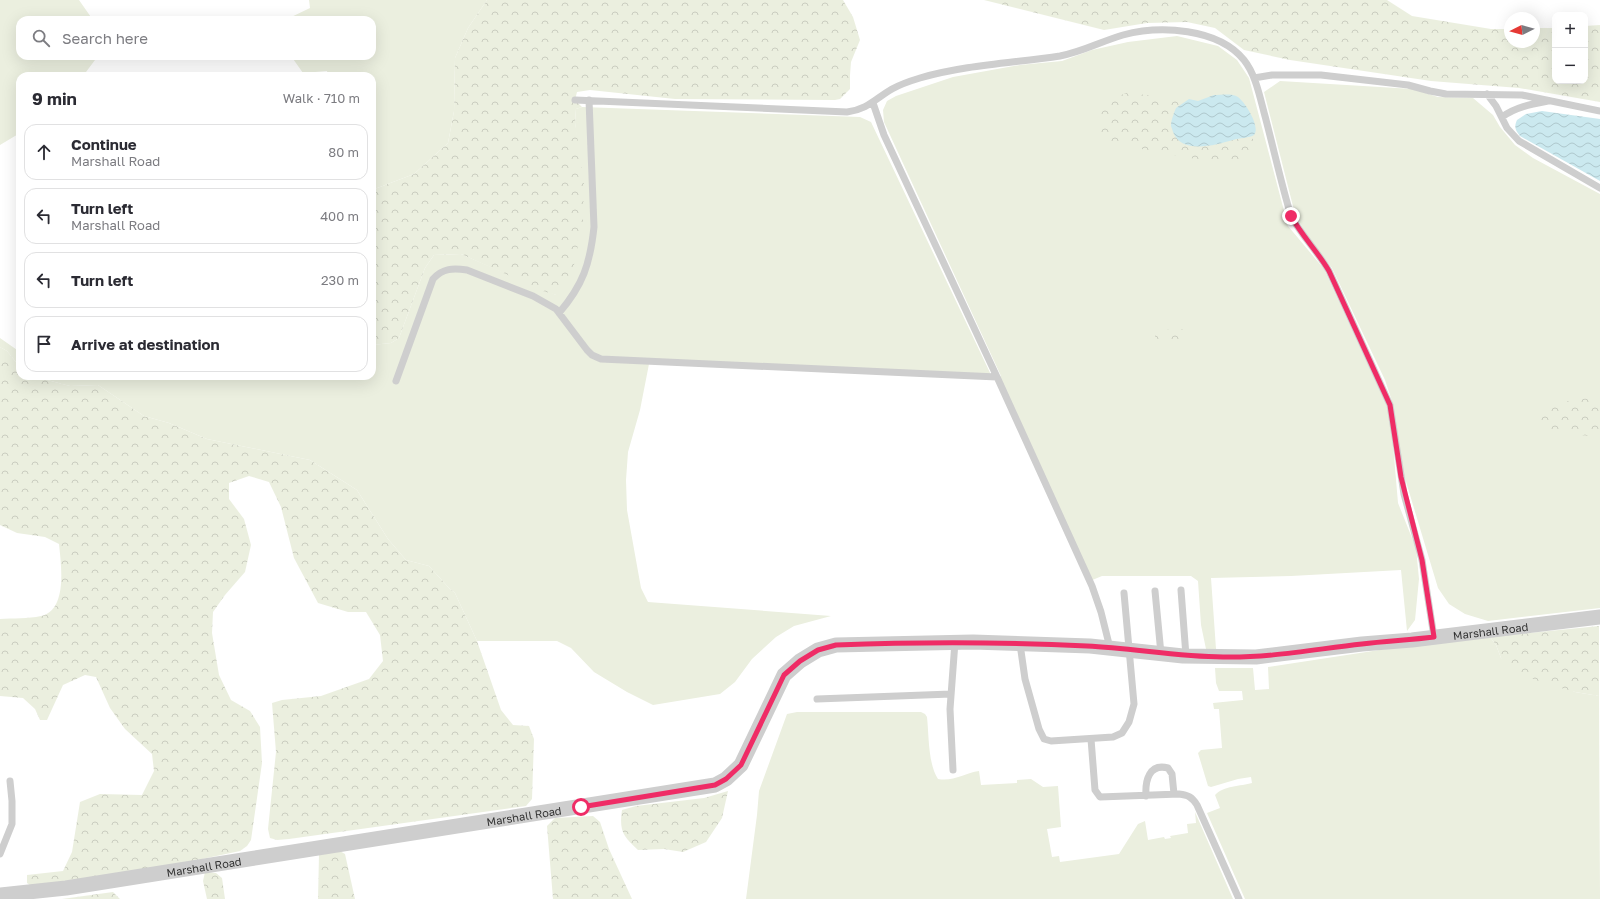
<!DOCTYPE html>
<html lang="en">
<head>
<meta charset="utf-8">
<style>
	:root { --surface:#fff; --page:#f2f2f3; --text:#2b2b33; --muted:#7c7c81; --line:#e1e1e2 }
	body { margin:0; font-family:"Golos Text",sans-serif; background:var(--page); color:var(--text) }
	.controls { position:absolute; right:12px; top:12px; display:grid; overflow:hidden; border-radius:8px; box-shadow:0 4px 16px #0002 }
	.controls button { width:36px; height:36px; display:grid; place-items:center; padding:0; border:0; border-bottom:1px solid var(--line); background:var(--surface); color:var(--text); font:20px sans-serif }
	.compass { position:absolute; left:1504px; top:12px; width:36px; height:36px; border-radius:50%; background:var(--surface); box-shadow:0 4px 16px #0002; rotate:264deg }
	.stop { position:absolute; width:12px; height:12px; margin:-9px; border:3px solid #ef2c66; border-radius:50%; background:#fff }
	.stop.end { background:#ef2c66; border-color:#fff; box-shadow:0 1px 4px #0008 }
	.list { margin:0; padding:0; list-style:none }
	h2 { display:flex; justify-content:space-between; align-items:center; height:52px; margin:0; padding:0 16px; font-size:17px }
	h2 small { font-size:13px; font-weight:400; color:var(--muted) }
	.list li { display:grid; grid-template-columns:26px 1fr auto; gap:12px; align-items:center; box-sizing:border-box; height:56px; margin:0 8px 8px; padding:0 8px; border:1px solid var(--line); border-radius:12px }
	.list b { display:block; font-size:15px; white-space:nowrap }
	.list p { margin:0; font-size:13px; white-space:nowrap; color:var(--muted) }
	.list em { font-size:13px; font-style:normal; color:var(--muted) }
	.icon { flex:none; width:22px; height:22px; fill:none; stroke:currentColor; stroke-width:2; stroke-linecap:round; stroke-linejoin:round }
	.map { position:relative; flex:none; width:1600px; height:899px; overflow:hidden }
	.search { position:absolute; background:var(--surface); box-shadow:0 4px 16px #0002; left:16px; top:16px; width:360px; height:44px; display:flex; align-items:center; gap:10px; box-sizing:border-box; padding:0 14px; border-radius:12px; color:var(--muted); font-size:15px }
	.panel { position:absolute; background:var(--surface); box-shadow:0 4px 16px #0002; left:16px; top:72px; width:360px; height:308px; border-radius:12px }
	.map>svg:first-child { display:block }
</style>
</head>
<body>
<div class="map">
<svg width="1600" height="899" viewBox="0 0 1600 899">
	<defs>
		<pattern id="forest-crowns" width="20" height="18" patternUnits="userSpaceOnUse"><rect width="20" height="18" fill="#ebefdf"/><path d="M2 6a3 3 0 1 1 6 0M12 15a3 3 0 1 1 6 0" fill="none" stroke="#cacdc0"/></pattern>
		<pattern id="water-waves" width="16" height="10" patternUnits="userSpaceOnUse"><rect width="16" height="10" fill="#cbe9ef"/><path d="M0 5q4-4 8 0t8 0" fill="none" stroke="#afc8cd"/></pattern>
	</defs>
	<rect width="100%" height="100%" fill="#fff"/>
	<path fill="#ebefdf" d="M 0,0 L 79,0 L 93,20 L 20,20 L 20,56 L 98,56 L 83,76 L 20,76 L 20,133 L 0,145 Z
		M 309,0 L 487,0 L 468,28 L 455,58 L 454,111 L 448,143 L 414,174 L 372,190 L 372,76 L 328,76 L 327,71 L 303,73 L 291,56 L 372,56 L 372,20 L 285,20 L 310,8 Z
		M 1177,36 L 1218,46 L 1237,60 L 1249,78 L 1288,226 L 1324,269 L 1386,404 L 1391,421 L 1398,503 L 1416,548 L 1419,579 L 1415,620 L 1407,631 L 1401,570 L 1291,576 L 1211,578 L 1216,649 L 1206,649 L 1201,625 L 1198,581 L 1191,576 L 1102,576 L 1090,581 L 997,377 L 1001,376 L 884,122 L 883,110 L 887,101 L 896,96 L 953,77 L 1020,65 L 1062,61 L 1092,50 L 1128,42 Z
		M 1280,81 L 1413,89 L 1438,97 L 1473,98 L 1493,115 L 1500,127 L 1515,145 L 1533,158 L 1600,194 L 1600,608 L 1488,621 L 1465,614 L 1449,604 L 1438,588 L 1404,475 L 1392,401 L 1385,380 L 1332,268 L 1306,234 L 1295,214 L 1264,92 Z
		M 582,107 L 860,117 L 871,122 L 992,377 L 649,364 L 640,410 L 628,452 L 626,480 L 627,510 L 641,588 L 648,602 L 831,616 L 794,626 L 776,637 L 752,659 L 735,682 L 720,694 L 653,705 L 627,692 L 594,672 L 571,648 L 557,641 L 477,641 L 455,593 L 449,588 L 429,566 L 406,560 L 388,539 L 357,490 L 310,460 L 207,439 L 169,423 L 144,416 L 98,385 L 70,386 L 32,376 L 372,376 L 372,345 L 391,343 L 399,338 L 425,268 L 434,255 L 461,254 L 556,295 L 577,141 L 575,122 L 576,109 Z
		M 0,336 L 0,338 L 20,352 L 20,367 L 7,351 L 0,347 Z
		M 1490,637 L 1496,645 L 1501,658 L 1575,692 L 1599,696 L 1600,899 L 1245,899 L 1207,813 L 1220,808 L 1215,795 C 1223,786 1241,786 1252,783 L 1251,777 L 1238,779 L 1211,787 L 1208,786 L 1198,753 L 1201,750 L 1222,748 L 1219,709 L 1214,709 L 1213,703 L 1243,700 L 1242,691 L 1219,691 L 1216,683 L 1215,668 L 1253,668 L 1255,690 L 1269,689 L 1268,667 L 1412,645 Z
		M 797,712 L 921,712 L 925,714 L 927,717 C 929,735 928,764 938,779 C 953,782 965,773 979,771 L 981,785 L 1017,783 L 1017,780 L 1031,779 L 1043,787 L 1058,786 L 1061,827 L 1047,829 L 1052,857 L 1059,856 L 1060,862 L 1119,854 L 1138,824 L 1145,821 L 1148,840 L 1164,837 L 1165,839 L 1171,838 L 1170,836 L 1188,833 L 1187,824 L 1196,823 L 1195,812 L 1233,899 L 746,899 L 757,815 L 759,791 L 787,714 Z"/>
	<path fill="url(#forest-crowns)" d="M 487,0 L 843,0 L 853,17 L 860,40 L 851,62 L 850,75 L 850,89 L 840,99 L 835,100 L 675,99 L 590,90 L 577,92 L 575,100 L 582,107 L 576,109 L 575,122 L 584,181 L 583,221 L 574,265 L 559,294 L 556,295 L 543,291 L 461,254 L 434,255 L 425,268 L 399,338 L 391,343 L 372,345 L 372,190 L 414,174 L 448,143 L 454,111 L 455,58 L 468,28 Z
		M 984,0 L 1387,0 L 1412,16 L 1491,29 L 1510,29 L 1510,42 L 1534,42 L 1534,28 L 1555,28 L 1555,81 L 1585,81 L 1585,26 L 1600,25 L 1600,102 L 1519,88 L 1431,81 L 1290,60 L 1244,50 L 1215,28 L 1187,22 L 1147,23 L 1104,30 Z
		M 1126,93 L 1189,99 L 1176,108 L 1237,139 L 1250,137 L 1256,141 C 1255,150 1245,160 1236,162 C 1221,164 1205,160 1190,158 C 1161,153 1132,148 1103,139 L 1098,128 L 1101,113 L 1114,98 Z
		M 1180,327 L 1186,333 C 1182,341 1167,343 1158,344 L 1155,340 L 1155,335 L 1162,331 Z
		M 0,347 L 7,351 L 20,367 L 20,376 L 32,376 L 70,386 L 98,385 L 144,416 L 169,423 L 207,439 L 310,460 L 357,490 L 388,539 L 406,560 L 429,566 L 449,588 L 455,593 L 477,641 L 501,710 L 513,725 L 529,726 L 534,739 L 532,799 L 526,806 L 289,839 L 277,840 L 270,838 L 268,829 L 276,752 L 272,703 L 282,700 L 321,696 L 369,679 L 383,661 L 380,635 L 366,612 L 348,612 L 318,603 L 294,558 L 281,507 L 269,482 L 249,476 L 229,483 L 229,499 L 244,519 L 251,545 L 245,572 L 225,595 L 213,612 L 212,633 L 219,675 L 231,700 L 250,711 L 260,727 L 262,763 L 251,840 L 247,846 L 240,851 L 155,869 L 33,887 L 27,883 L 27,875 L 63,871 L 72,852 L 80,802 L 100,794 L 142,795 L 154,771 L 152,754 L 125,729 L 110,708 L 96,677 L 85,675 L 63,685 L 47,720 L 40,720 L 35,709 L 23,698 L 0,696 L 0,619 C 13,618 28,619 41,616 C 68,610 61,564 59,544 L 45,537 L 17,533 L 0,525 Z
		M 1600,397 L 1600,437 L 1550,432 C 1544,430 1539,427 1539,419 C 1539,400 1586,399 1600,397 Z
		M 1599,626 L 1599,696 L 1575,692 L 1540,682 L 1508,667 L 1501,658 L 1496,645 L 1490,637 Z
		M 728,791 L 722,818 L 706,842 L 683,852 L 664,849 L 638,850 C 623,836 619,831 622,810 L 636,806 L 704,798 Z
		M 593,816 L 600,822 L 609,849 L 632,899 L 553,899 L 547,826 L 555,818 Z
		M 338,850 L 345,854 L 355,899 L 318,899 L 319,855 Z
		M 205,872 L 216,873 L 222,878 L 225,899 L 207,899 L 203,881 Z
		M 113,892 L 120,899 L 62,899 Z"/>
	<path fill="url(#water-waves)" d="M 1214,95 C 1221,95 1232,93 1238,97 C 1245,102 1261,127 1254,135 C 1250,138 1239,138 1233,140 C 1215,145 1182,155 1173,132 C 1173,131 1171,126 1171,126 C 1171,120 1174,113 1176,108 L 1189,99 L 1198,101 Z
		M 1542,111 L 1600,119 L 1600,181 L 1520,136 C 1515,130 1514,127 1517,120 L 1526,114 Z"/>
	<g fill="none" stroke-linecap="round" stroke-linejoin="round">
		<path stroke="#cecece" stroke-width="7" d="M 1254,78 L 1272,75 L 1321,75 L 1408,85 L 1430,91 L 1446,94 L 1522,95 L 1600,111
			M 1487,94 L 1496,106 L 1507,128 L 1519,141 L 1600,188
			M 575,100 L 847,112 C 868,109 875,99 892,89 C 901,84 910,81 920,78 C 965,65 1013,63 1060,56 C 1082,52 1102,41 1123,35 C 1160,25 1218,28 1244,60 C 1256,75 1260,98 1265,116 C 1274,150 1281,183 1291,216 C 1302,236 1318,252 1329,271 L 1390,405 L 1404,494 L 1422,560 L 1434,637
			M 873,103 L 884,135 L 997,377 L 1092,586 L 1101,612 L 1110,648
			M 1502,117 C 1515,107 1532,104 1548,101
			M 559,313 C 583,285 590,264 594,227 L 589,100
			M 396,381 L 433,279 C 443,268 453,268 467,270 L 533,296 L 556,309 L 587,350 L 592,355 L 601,359 L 997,377
			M 1181,590 L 1186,656
			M 1155,591 L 1161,654
			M 1020,644 L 1025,679 L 1039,729 L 1044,739 L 1051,741 L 1113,737 L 1122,733 L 1129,722 L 1134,704 L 1124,593
			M 817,699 L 951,694
			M 1091,739 L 1095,790 L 1100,797 L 1179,794 C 1188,795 1192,797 1197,805 L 1239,899
			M 953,770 L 950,709 L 955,642
			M 1146,796 C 1145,781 1149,763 1168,768 L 1172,774 L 1174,794
			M 0,854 L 12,824 L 12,801 L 10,781"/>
		<path stroke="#cecece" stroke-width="15" id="s1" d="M 0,895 L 66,888 L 715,785 L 726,779 L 741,765 L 784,675 L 800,661 L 818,650 L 836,645 L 973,642 L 1090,646 L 1183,656 L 1256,657 L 1362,644 L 1412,640 L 1600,617"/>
	</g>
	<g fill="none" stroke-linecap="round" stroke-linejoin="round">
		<path stroke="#ef2c66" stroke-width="5" d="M 581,807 L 715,785 L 726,779 L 741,765 L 784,675 L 800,661 L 818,650 L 836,645 C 920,642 1004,642 1087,646 C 1133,648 1177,657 1223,657 C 1270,658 1316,649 1362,644 C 1386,641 1410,640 1434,637 L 1422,560 L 1401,477 L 1390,405 L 1329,271 C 1318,252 1302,236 1291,216"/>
	</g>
	<g text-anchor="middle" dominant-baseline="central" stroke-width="4" stroke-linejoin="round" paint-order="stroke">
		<g font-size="11" fill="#313131" stroke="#fff">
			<text stroke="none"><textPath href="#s1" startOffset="1574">Marshall Road</textPath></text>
			<text stroke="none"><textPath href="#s1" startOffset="530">Marshall Road</textPath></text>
			<text stroke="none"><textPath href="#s1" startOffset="206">Marshall Road</textPath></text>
		</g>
	</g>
</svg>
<div class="controls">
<button>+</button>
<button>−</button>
</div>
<svg class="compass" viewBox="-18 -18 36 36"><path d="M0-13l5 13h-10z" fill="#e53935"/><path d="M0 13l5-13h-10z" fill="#7c7c81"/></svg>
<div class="stop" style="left:581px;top:807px"></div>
<div class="stop end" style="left:1291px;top:216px"></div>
<div class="search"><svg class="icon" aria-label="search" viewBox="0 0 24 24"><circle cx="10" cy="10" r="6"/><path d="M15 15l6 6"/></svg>Search here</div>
<section class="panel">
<h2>9 min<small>Walk · 710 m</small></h2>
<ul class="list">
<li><svg class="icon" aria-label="ahead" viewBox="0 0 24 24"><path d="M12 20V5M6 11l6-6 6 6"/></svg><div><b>Continue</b><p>Marshall Road</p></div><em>80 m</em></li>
<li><svg class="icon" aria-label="left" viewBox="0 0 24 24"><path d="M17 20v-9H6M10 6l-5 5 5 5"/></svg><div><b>Turn left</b><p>Marshall Road</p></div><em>400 m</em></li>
<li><svg class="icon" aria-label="left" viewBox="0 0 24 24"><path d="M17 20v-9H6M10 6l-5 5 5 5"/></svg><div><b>Turn left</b></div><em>230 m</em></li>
<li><svg class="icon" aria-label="arrive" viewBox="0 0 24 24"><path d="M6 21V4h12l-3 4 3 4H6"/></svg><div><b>Arrive at destination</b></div></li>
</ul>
</section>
</div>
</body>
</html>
